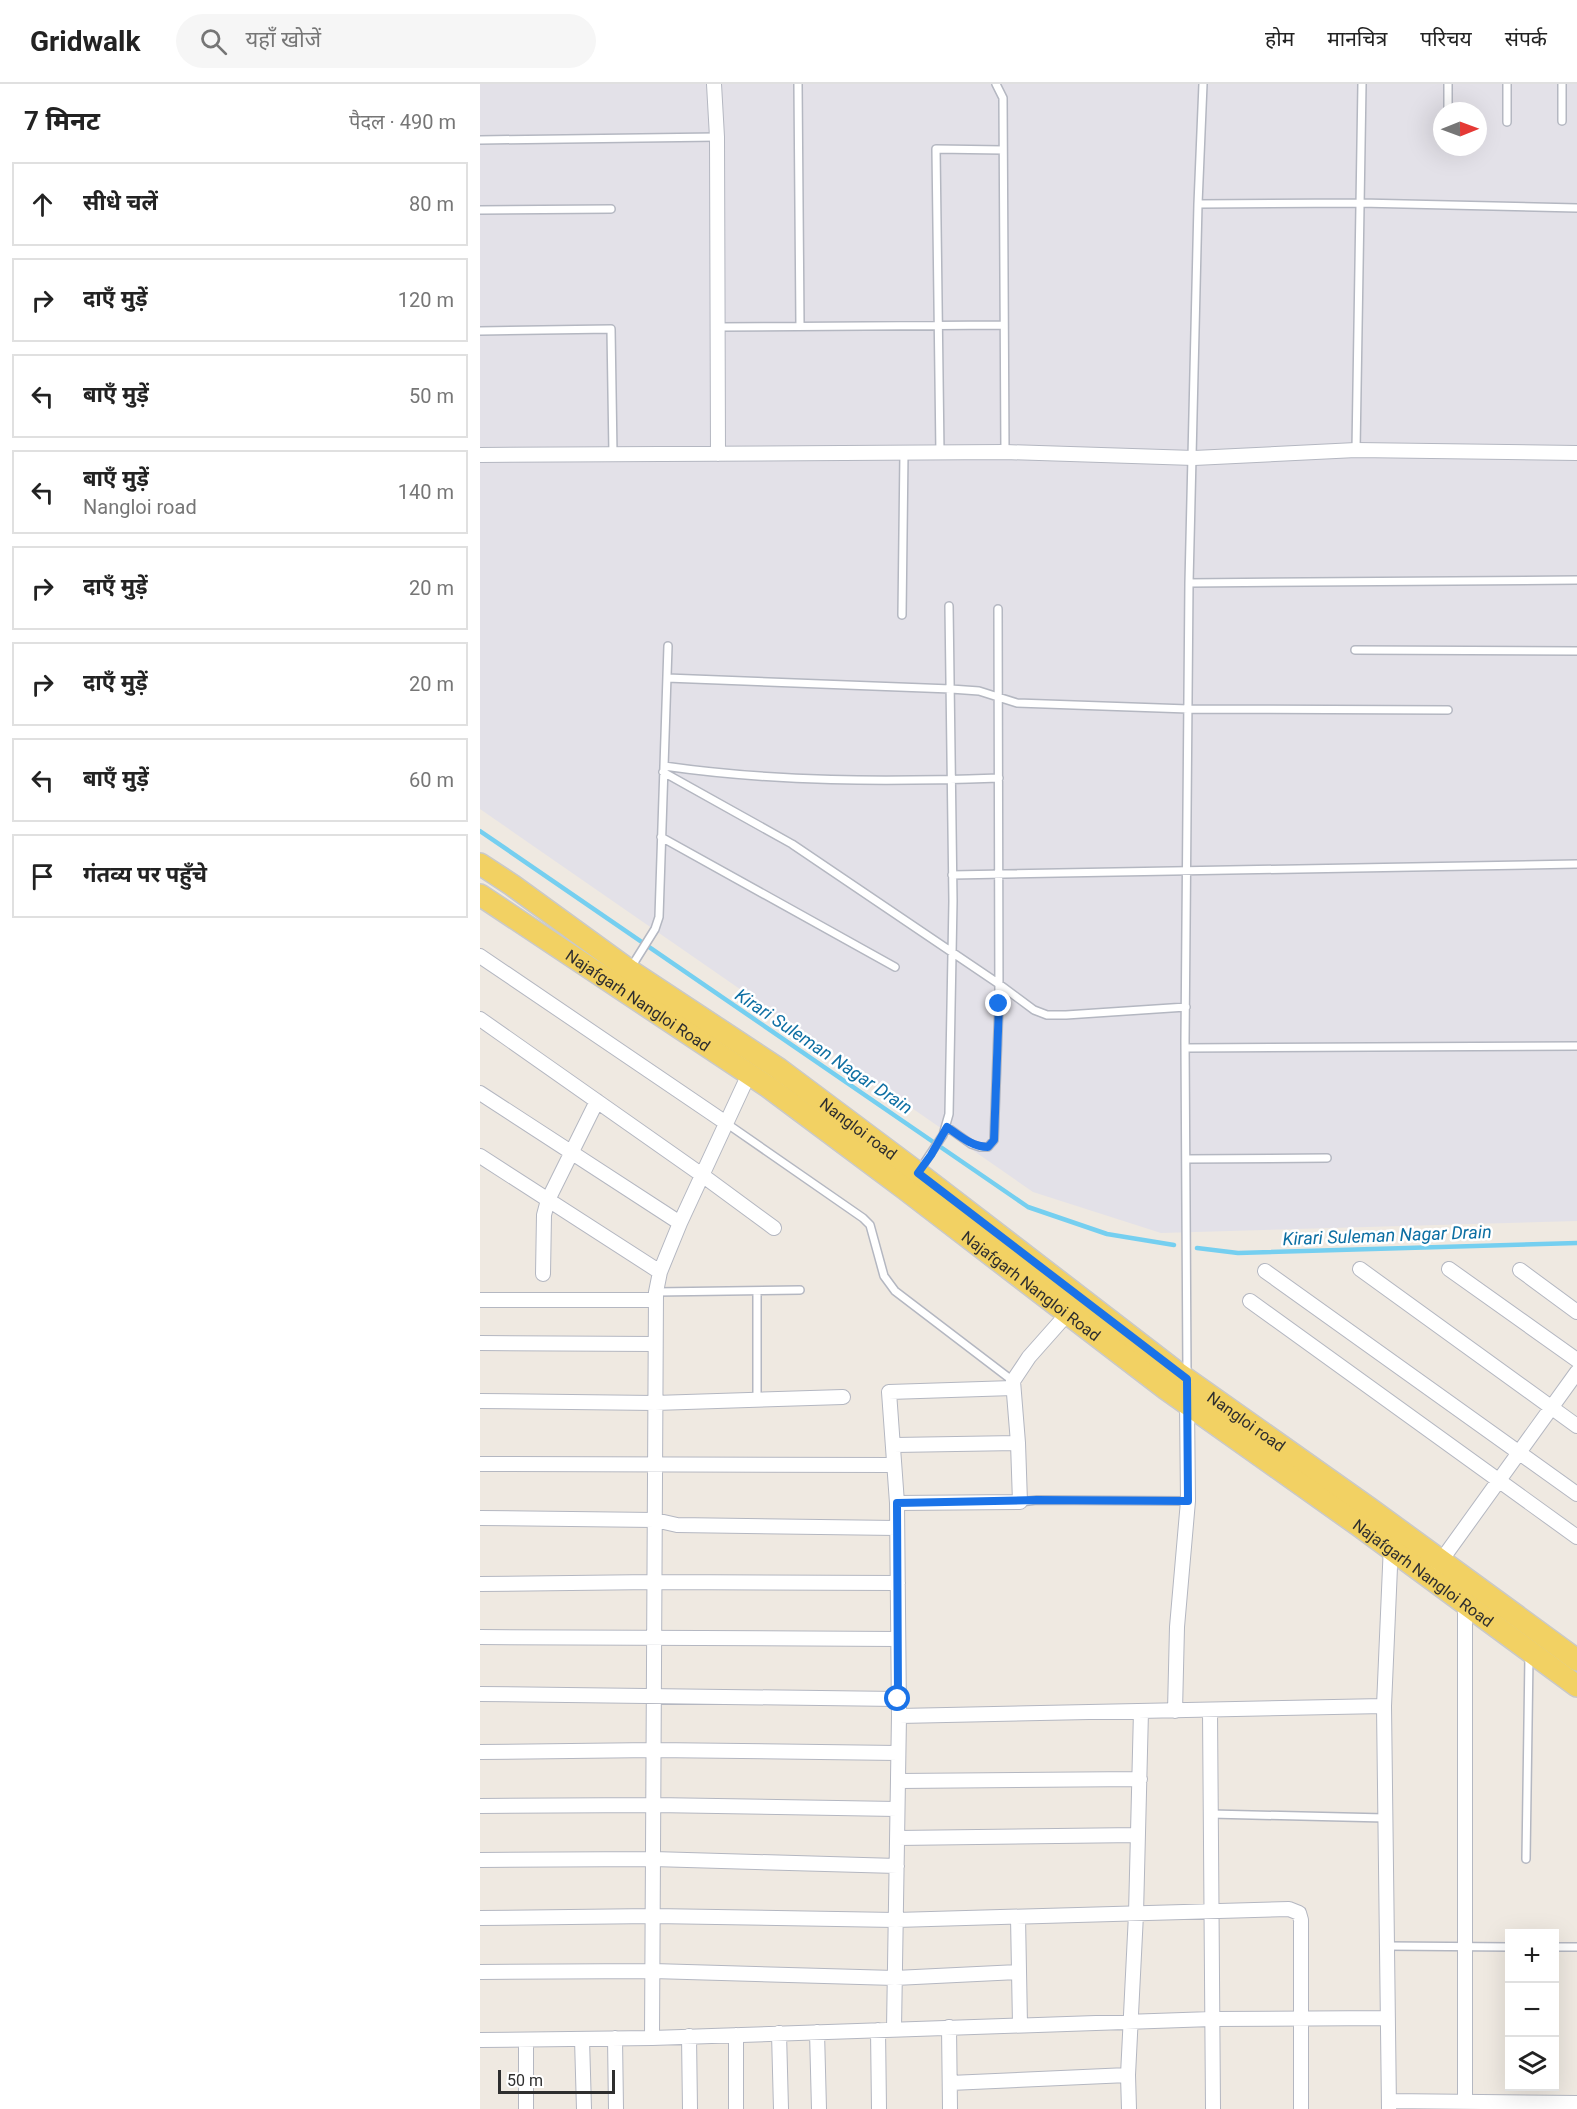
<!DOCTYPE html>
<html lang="hi">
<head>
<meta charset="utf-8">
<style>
	:root { --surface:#fff; --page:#f6f6f6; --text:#222; --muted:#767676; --line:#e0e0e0 }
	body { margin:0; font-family:Roboto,"Noto Sans Devanagari",sans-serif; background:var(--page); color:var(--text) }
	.controls { position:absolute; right:18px; bottom:18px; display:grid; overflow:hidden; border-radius:0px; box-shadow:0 6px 24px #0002 }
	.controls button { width:54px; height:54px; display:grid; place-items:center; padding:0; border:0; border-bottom:2px solid var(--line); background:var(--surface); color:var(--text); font:30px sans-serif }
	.compass { position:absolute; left:953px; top:18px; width:54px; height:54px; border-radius:50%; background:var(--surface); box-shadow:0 6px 24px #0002; rotate:89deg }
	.scale { position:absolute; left:18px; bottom:15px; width:117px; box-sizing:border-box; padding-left:6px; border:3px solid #2e2e2e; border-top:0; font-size:16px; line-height:21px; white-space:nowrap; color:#2e2e2e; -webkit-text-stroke:4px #fff; paint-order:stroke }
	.stop { position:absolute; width:18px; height:18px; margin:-14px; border:4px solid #1a73e8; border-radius:50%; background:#fff }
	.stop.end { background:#1a73e8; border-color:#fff; box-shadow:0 2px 6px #0008 }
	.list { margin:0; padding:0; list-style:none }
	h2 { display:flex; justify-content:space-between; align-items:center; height:78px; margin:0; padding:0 24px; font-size:26px }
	h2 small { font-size:20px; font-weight:400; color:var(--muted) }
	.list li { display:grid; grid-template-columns:39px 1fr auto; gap:18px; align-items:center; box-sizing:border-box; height:84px; margin:0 12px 12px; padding:0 12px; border:2px solid var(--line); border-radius:0px }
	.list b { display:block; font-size:22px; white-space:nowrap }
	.list p { margin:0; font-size:20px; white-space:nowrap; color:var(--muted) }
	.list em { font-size:20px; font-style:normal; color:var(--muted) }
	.icon { flex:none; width:33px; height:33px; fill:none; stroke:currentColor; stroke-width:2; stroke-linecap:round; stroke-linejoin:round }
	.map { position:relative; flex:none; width:1097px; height:2025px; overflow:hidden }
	header { display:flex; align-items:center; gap:36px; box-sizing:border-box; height:84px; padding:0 30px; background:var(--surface); border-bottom:2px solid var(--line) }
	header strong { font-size:28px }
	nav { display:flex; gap:33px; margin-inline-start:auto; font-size:21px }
	.search { width:420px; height:54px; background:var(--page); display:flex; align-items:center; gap:15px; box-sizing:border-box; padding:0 21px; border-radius:33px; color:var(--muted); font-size:22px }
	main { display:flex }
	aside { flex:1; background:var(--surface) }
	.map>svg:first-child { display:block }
</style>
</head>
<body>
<header>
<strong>Gridwalk</strong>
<div class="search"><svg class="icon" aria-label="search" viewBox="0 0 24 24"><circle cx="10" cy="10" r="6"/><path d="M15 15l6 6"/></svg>यहाँ खोजें</div>
<nav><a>होम</a><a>मानचित्र</a><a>परिचय</a><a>संपर्क</a></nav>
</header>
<main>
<aside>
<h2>7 मिनट<small>पैदल · 490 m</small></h2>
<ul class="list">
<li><svg class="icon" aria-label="ahead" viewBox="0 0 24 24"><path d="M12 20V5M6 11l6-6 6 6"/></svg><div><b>सीधे चलें</b></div><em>80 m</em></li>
<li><svg class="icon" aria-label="right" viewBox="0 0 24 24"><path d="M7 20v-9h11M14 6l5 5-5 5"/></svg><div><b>दाएँ मुड़ें</b></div><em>120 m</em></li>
<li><svg class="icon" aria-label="left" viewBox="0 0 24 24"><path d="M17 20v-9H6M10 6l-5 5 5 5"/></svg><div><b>बाएँ मुड़ें</b></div><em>50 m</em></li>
<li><svg class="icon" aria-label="left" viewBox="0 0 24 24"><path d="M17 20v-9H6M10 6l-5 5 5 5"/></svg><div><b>बाएँ मुड़ें</b><p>Nangloi road</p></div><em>140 m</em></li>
<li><svg class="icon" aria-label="right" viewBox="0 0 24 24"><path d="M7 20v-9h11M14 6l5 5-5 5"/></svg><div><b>दाएँ मुड़ें</b></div><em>20 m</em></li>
<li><svg class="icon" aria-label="right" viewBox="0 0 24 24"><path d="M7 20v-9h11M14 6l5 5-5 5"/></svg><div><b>दाएँ मुड़ें</b></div><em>20 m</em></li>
<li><svg class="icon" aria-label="left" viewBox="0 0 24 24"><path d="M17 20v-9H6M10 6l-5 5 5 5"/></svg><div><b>बाएँ मुड़ें</b></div><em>60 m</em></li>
<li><svg class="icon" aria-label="arrive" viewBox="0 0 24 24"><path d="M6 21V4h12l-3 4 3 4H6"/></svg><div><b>गंतव्य पर पहुँचे</b></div></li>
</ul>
</aside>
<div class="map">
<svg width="1097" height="2025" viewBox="0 0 1097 2025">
	<rect width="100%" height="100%" fill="#efe9e1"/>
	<path fill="#e3e1e8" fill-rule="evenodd" d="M 0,0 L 1097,0 L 1097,1137 L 681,1149 L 553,1108 L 0,725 ZM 962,27 L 998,27 L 998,63 L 962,63 Z"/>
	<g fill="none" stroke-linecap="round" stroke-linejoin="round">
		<path stroke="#75cff0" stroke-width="4.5" d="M 0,747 L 548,1123 L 627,1150 L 694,1161
			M 717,1164 L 758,1169 L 1097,1159"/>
		<g stroke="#b4b7c1" stroke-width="10">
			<path id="lane" d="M 318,0 L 320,242
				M 516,0 L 523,14 L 525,368
				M 1082,0 L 1082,37
				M 968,27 L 968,0
				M 1027,38 L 1027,0
				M 0,56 L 237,53
				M 718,120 L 880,119 L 1097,124
				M 0,126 L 131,125
				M 238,243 L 524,241
				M 0,247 L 131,245 L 133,370
				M 876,366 L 882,0
				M 460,369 L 456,65 L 523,66
				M 709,499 L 1097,496
				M 422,531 L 424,369
				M 875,566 L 1097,567
				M 187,594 L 471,605 L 499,607 L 537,619 L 708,625 L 968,626
				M 184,682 C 295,698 407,698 519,694
				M 183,688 L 312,760 L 519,900 L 554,926 L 567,931 L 586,931 L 706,923
				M 181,753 L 415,883
				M 472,791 L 1097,780
				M 150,885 L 175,845 L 179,833 L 188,562
				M 705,964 L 1097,962
				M 246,1039 L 383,1134 L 390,1141 L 404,1192 L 415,1207 L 533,1297
				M 467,1043 L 491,1060 L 500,1063 L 508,1063 L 514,1056 L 519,920 L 518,525
				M 706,1075 L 847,1074
				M 439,1087 L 463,1051 L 469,1030 L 473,817 L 469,522
				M 277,1207 L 277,1314
				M 176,1208 L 320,1206
				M 707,1290 L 705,957 L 709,499 L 718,120 L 723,0
				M 540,1418 L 557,1416 L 708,1417
				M 731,1730 L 905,1734
				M 1046,1775 L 1049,1572
				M 907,1862 L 1030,1863
				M 1074,1863 L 1097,1863"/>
		</g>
		<g stroke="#b4b7c1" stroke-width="16">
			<path id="street" d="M 234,0 L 237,53 L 238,370
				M 0,371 L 525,368 L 714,374 L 876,366 L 1097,369
				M 0,872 L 246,1039
				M 0,935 L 222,1091 L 294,1144
				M 0,1009 L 200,1139
				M 0,1072 L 180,1188
				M 880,1185 L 1097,1342
				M 969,1185 L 1097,1276
				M 1040,1186 L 1097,1228
				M 785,1187 L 1097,1410
				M 63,1190 L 64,1131 L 68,1116 L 117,1017
				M 0,1216 L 176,1216
				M 770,1217 L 1097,1453
				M 0,1259 L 175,1260
				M 0,1317 L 175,1319 L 363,1313
				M 414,1361 L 538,1359 L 533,1297 L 549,1273 L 588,1229
				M 0,1380 L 413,1381
				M 417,1419 L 540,1418 L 538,1359
				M 0,1434 L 175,1436 L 197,1441 L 417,1444
				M 958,1481 L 1097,1288
				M 0,1500 L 174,1498 L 418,1499
				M 0,1553 L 418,1555
				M 0,1610 L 418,1615
				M 730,1626 L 733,2025
				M 695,1627 L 697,1543 L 708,1417 L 707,1320
				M 419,1632 L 904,1622
				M 0,1668 L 174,1666 L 418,1669
				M 418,1697 L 660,1695
				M 0,1722 L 174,1721 L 417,1725
				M 417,1754 L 658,1751
				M 0,1776 L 173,1775 L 417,1782
				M 538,1833 L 540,1941
				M 0,1834 L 173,1832 L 416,1836 L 809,1825 L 819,1829 L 821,1836 L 821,2025
				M 0,1888 L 173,1887 L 415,1894 L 539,1888
				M 469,1943 L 470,2025
				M 414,1945 L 419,1632 L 417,1419 L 409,1308 L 533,1304
				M 398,1946 L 399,2025
				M 337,1948 L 339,2025
				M 299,1949 L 301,2025
				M 256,1951 L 256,2025
				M 209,1952 L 210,2025
				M 135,1954 L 136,2025
				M 172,1954 L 176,1208 L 180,1188 L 200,1139 L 269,990
				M 102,1955 L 104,2025
				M 0,1956 L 172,1954 L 732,1935 L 908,1934
				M 46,1956 L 46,2025
				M 470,1999 L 648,1991
				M 909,2017 L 1097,2019
				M 649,2025 L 648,1991 L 656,1830 L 661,1627
				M 909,2025 L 904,1622 L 911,1460
				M 985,2025 L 985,1520"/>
		</g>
		<g stroke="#c9c9c9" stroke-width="24">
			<g id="primary">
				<path id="s1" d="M 0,780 L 32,801 L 149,886 L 299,985 L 438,1089 L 698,1289 L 889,1424 L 1097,1576"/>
				<path id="s2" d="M 0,811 L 287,1002 L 425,1105 L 686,1305 L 878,1441 L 1097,1602"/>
			</g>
		</g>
		<use href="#lane" stroke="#fff" stroke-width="7"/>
		<use href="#street" stroke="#fff" stroke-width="14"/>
		<use href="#primary" stroke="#f2d163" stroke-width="21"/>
	</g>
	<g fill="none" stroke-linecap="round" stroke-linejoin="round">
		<path stroke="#1a73e8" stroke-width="8" d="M 418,1615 L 417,1419 L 557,1416 L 708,1417 L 707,1295 L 438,1089 L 451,1071 L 467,1043 C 480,1052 492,1063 508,1063 L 514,1056 L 519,920"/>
	</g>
	<g text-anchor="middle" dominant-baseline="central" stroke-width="5" stroke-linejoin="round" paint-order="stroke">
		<g font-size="16" fill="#2e2e2e" stroke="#fff">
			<text stroke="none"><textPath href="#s2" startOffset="190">Najafgarh Nangloi Road</textPath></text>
			<text stroke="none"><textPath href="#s1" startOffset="462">Nangloi road</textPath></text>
			<text stroke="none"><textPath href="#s2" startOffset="676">Najafgarh Nangloi Road</textPath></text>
			<text stroke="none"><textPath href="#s1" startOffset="948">Nangloi road</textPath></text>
			<text stroke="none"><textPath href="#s2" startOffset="1162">Najafgarh Nangloi Road</textPath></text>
		</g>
		<g font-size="18" font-style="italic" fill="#0d6fa3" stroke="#fff">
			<text transform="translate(344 967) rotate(34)">Kirari Suleman Nagar Drain</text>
			<text transform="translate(907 1151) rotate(-2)">Kirari Suleman Nagar Drain</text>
		</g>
	</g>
</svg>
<div class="controls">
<button>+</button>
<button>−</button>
<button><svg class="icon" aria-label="layers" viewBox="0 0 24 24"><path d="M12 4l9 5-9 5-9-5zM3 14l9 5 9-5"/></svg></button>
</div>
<svg class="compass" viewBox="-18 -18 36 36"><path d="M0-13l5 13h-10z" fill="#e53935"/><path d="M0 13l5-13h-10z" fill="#767676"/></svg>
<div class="scale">50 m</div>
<div class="stop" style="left:418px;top:1615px"></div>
<div class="stop end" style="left:519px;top:920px"></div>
</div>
</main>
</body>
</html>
